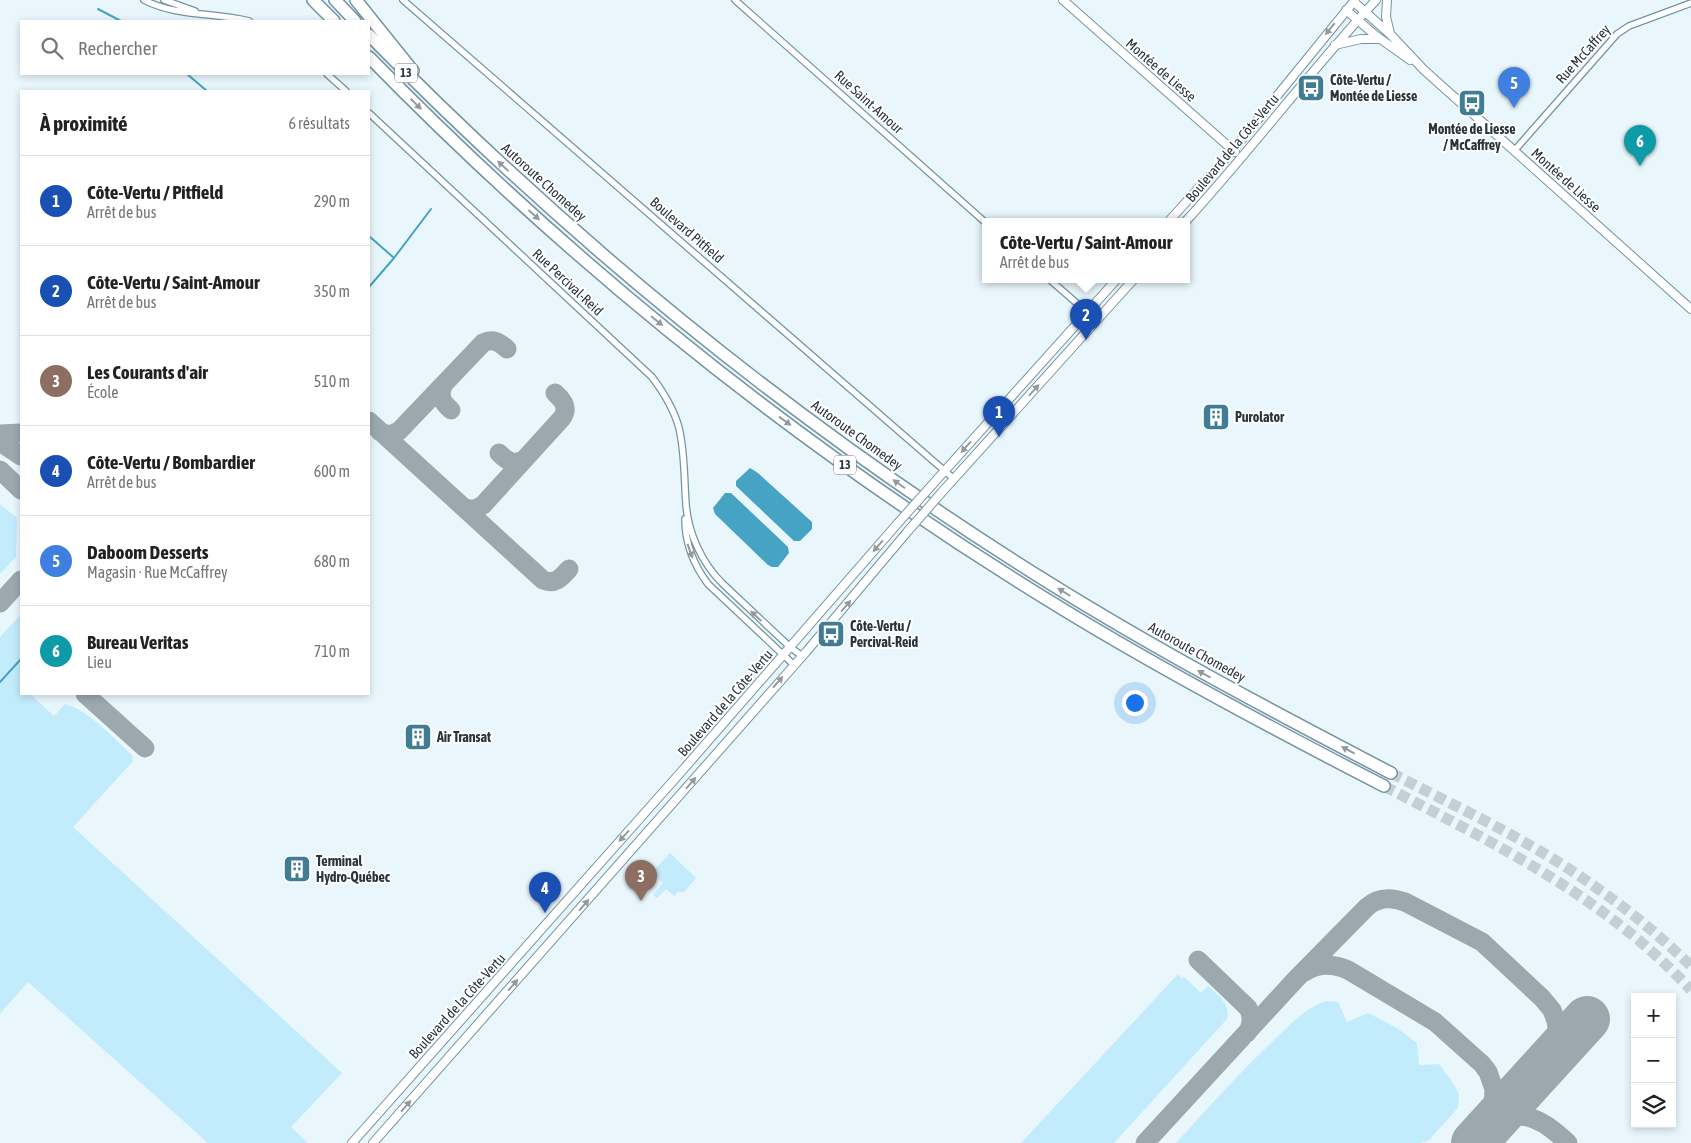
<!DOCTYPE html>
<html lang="fr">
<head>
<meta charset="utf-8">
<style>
	:root { --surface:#fff; --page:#f2f2f2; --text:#222; --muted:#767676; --line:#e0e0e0; --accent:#0f766e }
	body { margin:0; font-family:"Asap Condensed",sans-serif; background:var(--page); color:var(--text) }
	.controls { position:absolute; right:15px; bottom:15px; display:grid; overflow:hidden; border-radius:0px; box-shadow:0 2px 8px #0003 }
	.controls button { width:45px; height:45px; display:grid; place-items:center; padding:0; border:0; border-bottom:1px solid var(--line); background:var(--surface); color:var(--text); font:25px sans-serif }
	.you { position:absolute; left:1134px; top:702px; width:18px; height:18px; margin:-12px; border:4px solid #fff; border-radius:50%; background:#1a73e8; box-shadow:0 0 0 8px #1a73e833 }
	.badge { display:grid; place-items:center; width:32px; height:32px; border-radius:50%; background:var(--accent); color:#fff; font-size:16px; font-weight:700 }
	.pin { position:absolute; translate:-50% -41px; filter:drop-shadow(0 1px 2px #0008) }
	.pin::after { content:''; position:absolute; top:26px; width:18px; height:15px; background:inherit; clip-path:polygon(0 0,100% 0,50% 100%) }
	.popup { position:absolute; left:982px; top:218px; width:208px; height:65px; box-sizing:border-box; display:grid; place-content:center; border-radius:0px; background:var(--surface); filter:drop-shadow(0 1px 4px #0005); font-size:16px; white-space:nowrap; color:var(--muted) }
	.popup b { font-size:19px; color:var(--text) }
	.popup::after { content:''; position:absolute; left:50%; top:100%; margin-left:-10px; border:10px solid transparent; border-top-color:var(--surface) }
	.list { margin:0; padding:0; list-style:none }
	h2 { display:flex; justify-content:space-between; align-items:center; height:65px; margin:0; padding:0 20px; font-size:21px }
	h2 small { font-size:16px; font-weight:400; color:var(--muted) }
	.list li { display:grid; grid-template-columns:32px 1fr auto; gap:15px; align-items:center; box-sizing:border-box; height:90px; padding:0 20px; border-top:1px solid var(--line) }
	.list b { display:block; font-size:19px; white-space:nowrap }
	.list p { margin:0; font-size:16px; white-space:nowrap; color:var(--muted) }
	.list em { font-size:16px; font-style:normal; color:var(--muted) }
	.icon { flex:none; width:28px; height:28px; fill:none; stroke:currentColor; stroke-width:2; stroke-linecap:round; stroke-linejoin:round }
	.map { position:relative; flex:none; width:1691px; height:1143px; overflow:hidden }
	.search { position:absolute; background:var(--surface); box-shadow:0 2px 8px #0003; left:20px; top:20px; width:350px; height:55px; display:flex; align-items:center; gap:12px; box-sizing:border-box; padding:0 18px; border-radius:0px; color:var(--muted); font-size:19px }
	.panel { position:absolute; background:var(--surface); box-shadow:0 2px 8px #0003; left:20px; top:90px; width:350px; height:605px; border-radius:0px }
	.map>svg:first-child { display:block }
</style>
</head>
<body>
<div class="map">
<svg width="1691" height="1143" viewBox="0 0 1691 1143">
	<rect width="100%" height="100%" fill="#e9f7fc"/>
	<path fill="#c2ebfc" d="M 0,504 L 17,518 L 16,557 L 0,574 Z
		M 21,614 L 21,694 L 30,694 L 54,716 L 65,704 C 89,710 114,739 132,755 L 133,761 L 73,827 L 342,1073 L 291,1127 L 307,1142 L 306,1143 L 208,1143 L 28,982 L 0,1014 L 0,637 Z
		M 670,853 L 696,878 L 684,892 L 678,892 L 674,896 L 666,889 L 657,898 L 653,895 L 663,883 L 654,874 L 647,881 L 646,879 Z
		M 1178,974 L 1182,979 L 1184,977 L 1201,993 L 1208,986 C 1218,996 1231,1003 1227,1019 L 1114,1143 L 1021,1143 Z
		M 1326,1001 L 1338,1002 L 1347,1022 L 1368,1013 L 1397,1028 L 1417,1043 L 1419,1065 L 1439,1064 L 1451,1080 L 1459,1094 L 1458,1108 L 1428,1141 L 1419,1143 L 1176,1143 C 1207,1109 1238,1074 1272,1042 C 1289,1026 1303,1009 1326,1001 Z"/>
	<path fill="#46a3c3" d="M 750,468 L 758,473 L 812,522 L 812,529 L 800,541 L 794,541 L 736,486 L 736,481 Z
		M 725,493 L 731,493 L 788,547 L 789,553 L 778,567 L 772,567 L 768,565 L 715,514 L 713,508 Z"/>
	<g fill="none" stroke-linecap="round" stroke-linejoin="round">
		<path stroke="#46a3c3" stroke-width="2" d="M 98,9 L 121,21
			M 187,74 L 207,91
			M 369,236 L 394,258
			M 369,287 L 394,258 L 431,209
			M 0,682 L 21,659"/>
		<path stroke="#9ba8ae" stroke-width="19" d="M 444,384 C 438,396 442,402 451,410
			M 369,421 L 543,580 C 555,585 561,578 569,569
			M 380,432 L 390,435 L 399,431 L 483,343 C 493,338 499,342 507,349
			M 0,434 L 21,433
			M 0,442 L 21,456
			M 499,453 C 507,461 513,465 524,460
			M 0,470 L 21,490
			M 463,507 L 473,510 L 483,505 L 562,418 C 569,408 563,400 555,393
			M 0,603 L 21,580
			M 85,694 L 145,748
			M 1198,960 L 1248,1008 C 1253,1017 1252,1025 1247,1033
			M 1305,972 C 1318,963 1334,964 1348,970 L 1435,1022 L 1482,1064 L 1488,1072 L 1494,1089 L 1493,1110 L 1484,1126 L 1469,1143
			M 1484,1136 C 1516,1102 1540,1117 1568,1143
			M 1145,1143 L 1296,979 L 1367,907 C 1378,897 1391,897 1405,902 L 1482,942 L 1542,998 L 1552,1010 L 1556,1021 L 1559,1039 L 1555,1049 L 1524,1090"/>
		<path stroke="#9ba8ae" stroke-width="46" d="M 1474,1143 L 1587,1019"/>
		<path stroke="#c2d0d5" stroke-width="11" stroke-dasharray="11 5.5" stroke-linecap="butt" d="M 1391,773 C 1459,808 1531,841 1594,886 C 1629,910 1661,937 1691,966
			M 1384,786 C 1495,844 1604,896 1691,990"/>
		<g stroke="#7494a1" stroke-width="8">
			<path id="minor" d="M 144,0 C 177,17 214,12 249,21
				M 164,0 L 195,11
				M 403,0 L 954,479
				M 735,0 L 986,223
				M 327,74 L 346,91
				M 369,113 L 652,377 C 664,393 674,409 679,428 C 685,453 684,479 686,504 C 688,533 702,563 722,583 L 790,647 L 802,656
				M 1514,151 L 1617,34 L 1629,26 L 1691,3
				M 1049,279 L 1096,320
				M 685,519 C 685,544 693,564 708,584 L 794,665"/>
		</g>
		<g stroke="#7494a1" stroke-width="10">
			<path id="tertiary" d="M 1063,0 L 1235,152
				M 1387,0 L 1386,17 L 1390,33
				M 1354,2 L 1391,35 L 1424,70 L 1691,309
				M 1346,10 L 1375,35 L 1410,60
				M 1335,45 L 1361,39 L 1379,39
				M 1169,221 L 1233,150 L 1355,0
				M 1186,221 C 1252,149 1310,71 1376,0
				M 932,485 L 1117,279
				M 942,492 L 1134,279
				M 352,1143 L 681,772 L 898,523
				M 373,1143 L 806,652 L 908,531"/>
		</g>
		<g stroke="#7494a1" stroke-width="14">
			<path id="motorway" d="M 313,0 L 334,21
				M 335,0 L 355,21
				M 356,0 L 413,71
				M 369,35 C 574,244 803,430 1051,584 C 1162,653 1276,713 1391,773
				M 369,57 C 579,272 817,461 1074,616 C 1175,677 1279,732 1384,786"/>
		</g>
		<use href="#minor" stroke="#fff" stroke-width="5.5"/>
		<use href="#tertiary" stroke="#fff" stroke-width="8"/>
		<use href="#motorway" stroke="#fff" stroke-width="11"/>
		<g stroke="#7494a1" stroke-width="10" stroke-linecap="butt">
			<path id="tertiary-bridge" d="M 898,523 L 932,485
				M 908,531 L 942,492"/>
		</g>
		<use href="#tertiary-bridge" stroke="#fff" stroke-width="8"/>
	</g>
	<defs><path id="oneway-solid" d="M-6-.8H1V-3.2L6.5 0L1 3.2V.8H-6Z" transform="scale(1.25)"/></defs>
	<g fill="#949a9c">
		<use href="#oneway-solid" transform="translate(1330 29) rotate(129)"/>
		<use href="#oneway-solid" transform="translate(416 104) rotate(44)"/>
		<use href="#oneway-solid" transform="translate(503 166) rotate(-137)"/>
		<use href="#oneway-solid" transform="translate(534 215) rotate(42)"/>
		<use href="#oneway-solid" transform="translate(657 321) rotate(39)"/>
		<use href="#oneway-solid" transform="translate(1034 390) rotate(-48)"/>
		<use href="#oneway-solid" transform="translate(785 421) rotate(36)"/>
		<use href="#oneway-solid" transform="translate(966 447) rotate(132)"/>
		<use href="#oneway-solid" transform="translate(899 484) rotate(-145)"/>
		<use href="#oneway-solid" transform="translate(878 546) rotate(131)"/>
		<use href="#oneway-solid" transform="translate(690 551) rotate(70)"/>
		<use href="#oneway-solid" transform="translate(1064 592) rotate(-148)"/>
		<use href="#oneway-solid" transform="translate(846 606) rotate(-49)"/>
		<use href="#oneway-solid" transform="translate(756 616) rotate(-137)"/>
		<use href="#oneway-solid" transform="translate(1204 674) rotate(-151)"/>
		<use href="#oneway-solid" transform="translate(778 682) rotate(-49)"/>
		<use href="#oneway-solid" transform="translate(1348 750) rotate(-152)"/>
		<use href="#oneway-solid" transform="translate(691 783) rotate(-49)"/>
		<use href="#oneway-solid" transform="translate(624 836) rotate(132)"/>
		<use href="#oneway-solid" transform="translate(584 905) rotate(-49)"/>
		<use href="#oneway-solid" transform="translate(513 985) rotate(-49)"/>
		<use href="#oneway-solid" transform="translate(406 1106) rotate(-49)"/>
	</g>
	<defs>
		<g id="bus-square" transform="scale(1.4375)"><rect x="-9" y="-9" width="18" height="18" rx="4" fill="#407d94" stroke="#fff"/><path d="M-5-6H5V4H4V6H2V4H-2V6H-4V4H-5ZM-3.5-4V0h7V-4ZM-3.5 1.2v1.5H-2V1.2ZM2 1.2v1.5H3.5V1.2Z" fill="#fff"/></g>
		<g id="building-square" transform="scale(1.4375)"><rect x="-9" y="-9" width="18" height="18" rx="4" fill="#407d94" stroke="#fff"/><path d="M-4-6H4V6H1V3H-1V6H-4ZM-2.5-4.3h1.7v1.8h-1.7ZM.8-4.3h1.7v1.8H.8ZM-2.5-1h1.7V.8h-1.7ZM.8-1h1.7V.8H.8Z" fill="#fff"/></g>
	</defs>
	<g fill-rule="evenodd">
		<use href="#bus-square" x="1311" y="88"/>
		<use href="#bus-square" x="1472" y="103"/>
		<use href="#building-square" x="1216" y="417"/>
		<use href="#bus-square" x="831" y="634"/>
		<use href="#building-square" x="418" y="737"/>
		<use href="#building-square" x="297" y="869"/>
	</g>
	<g text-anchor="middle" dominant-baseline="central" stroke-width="4" stroke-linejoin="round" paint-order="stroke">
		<g fill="#fff" stroke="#687275" stroke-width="1">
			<rect x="395" y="63.5" width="22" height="19" rx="4"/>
			<rect x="834" y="455.5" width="22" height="19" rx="4"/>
		</g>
		<g font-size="12" font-weight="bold" fill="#28353a">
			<text x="406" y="73">13</text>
			<text x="845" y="465">13</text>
		</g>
		<g font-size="14" fill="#28353a" stroke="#fff">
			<text transform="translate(1583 54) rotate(-48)">Rue McCaffrey</text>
			<text transform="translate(1161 70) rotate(41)">Montée de Liesse</text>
			<text transform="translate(869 102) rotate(42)">Rue Saint-Amour</text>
			<text transform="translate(1232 148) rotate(-50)">Boulevard de la Côte-Vertu</text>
			<text transform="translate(1566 180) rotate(42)">Montée de Liesse</text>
			<text transform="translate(544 182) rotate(42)">Autoroute Chomedey</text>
			<text transform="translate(687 230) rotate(41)">Boulevard Pitfield</text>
			<text transform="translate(568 282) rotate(43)">Rue Percival-Reid</text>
			<text transform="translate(857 435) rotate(36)">Autoroute Chomedey</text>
			<text transform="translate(1197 652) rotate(29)">Autoroute Chomedey</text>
			<text transform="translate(725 703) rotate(-49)">Boulevard de la Côte-Vertu</text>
			<text transform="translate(457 1006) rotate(-48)">Boulevard de la Côte-Vertu</text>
		</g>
		<g font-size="14" font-weight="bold" fill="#28353a" stroke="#fff" text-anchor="start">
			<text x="1330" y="80">Côte-Vertu /<tspan x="1330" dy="16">Montée de Liesse</tspan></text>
			<text x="1472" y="129" text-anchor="middle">Montée de Liesse<tspan x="1472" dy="16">/ McCaffrey</tspan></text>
			<text x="1235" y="417">Purolator</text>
			<text x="850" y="626">Côte-Vertu /<tspan x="850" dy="16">Percival-Reid</tspan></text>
			<text x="437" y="737">Air Transat</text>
			<text x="316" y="861">Terminal<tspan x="316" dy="16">Hydro-Québec</tspan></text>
		</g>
	</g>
</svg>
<div class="controls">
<button>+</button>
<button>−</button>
<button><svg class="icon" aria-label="layers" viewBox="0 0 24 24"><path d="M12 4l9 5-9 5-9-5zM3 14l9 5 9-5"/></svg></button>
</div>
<div class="you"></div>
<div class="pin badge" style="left:999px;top:437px;background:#1a4fb4">1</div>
<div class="pin badge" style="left:1086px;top:340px;background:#1a4fb4">2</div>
<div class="popup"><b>Côte-Vertu / Saint-Amour</b>Arrêt de bus</div>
<div class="pin badge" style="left:641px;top:901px;background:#8d6e63">3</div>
<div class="pin badge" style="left:545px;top:913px;background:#1a4fb4">4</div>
<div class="pin badge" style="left:1514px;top:108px;background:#3f7fe0">5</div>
<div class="pin badge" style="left:1640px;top:166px;background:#0f9aa8">6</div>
<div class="search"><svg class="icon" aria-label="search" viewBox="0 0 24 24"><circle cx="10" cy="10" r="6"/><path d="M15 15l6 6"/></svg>Rechercher</div>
<section class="panel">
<h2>À proximité<small>6 résultats</small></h2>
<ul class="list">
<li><span class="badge" style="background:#1a4fb4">1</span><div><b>Côte-Vertu / Pitfield</b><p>Arrêt de bus</p></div><em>290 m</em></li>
<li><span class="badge" style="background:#1a4fb4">2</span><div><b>Côte-Vertu / Saint-Amour</b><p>Arrêt de bus</p></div><em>350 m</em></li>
<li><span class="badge" style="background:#8d6e63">3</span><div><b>Les Courants d'air</b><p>École</p></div><em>510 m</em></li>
<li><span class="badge" style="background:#1a4fb4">4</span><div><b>Côte-Vertu / Bombardier</b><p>Arrêt de bus</p></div><em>600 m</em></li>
<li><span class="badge" style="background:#3f7fe0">5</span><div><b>Daboom Desserts</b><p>Magasin · Rue McCaffrey</p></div><em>680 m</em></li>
<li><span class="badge" style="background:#0f9aa8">6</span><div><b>Bureau Veritas</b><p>Lieu</p></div><em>710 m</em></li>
</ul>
</section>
</div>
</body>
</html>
